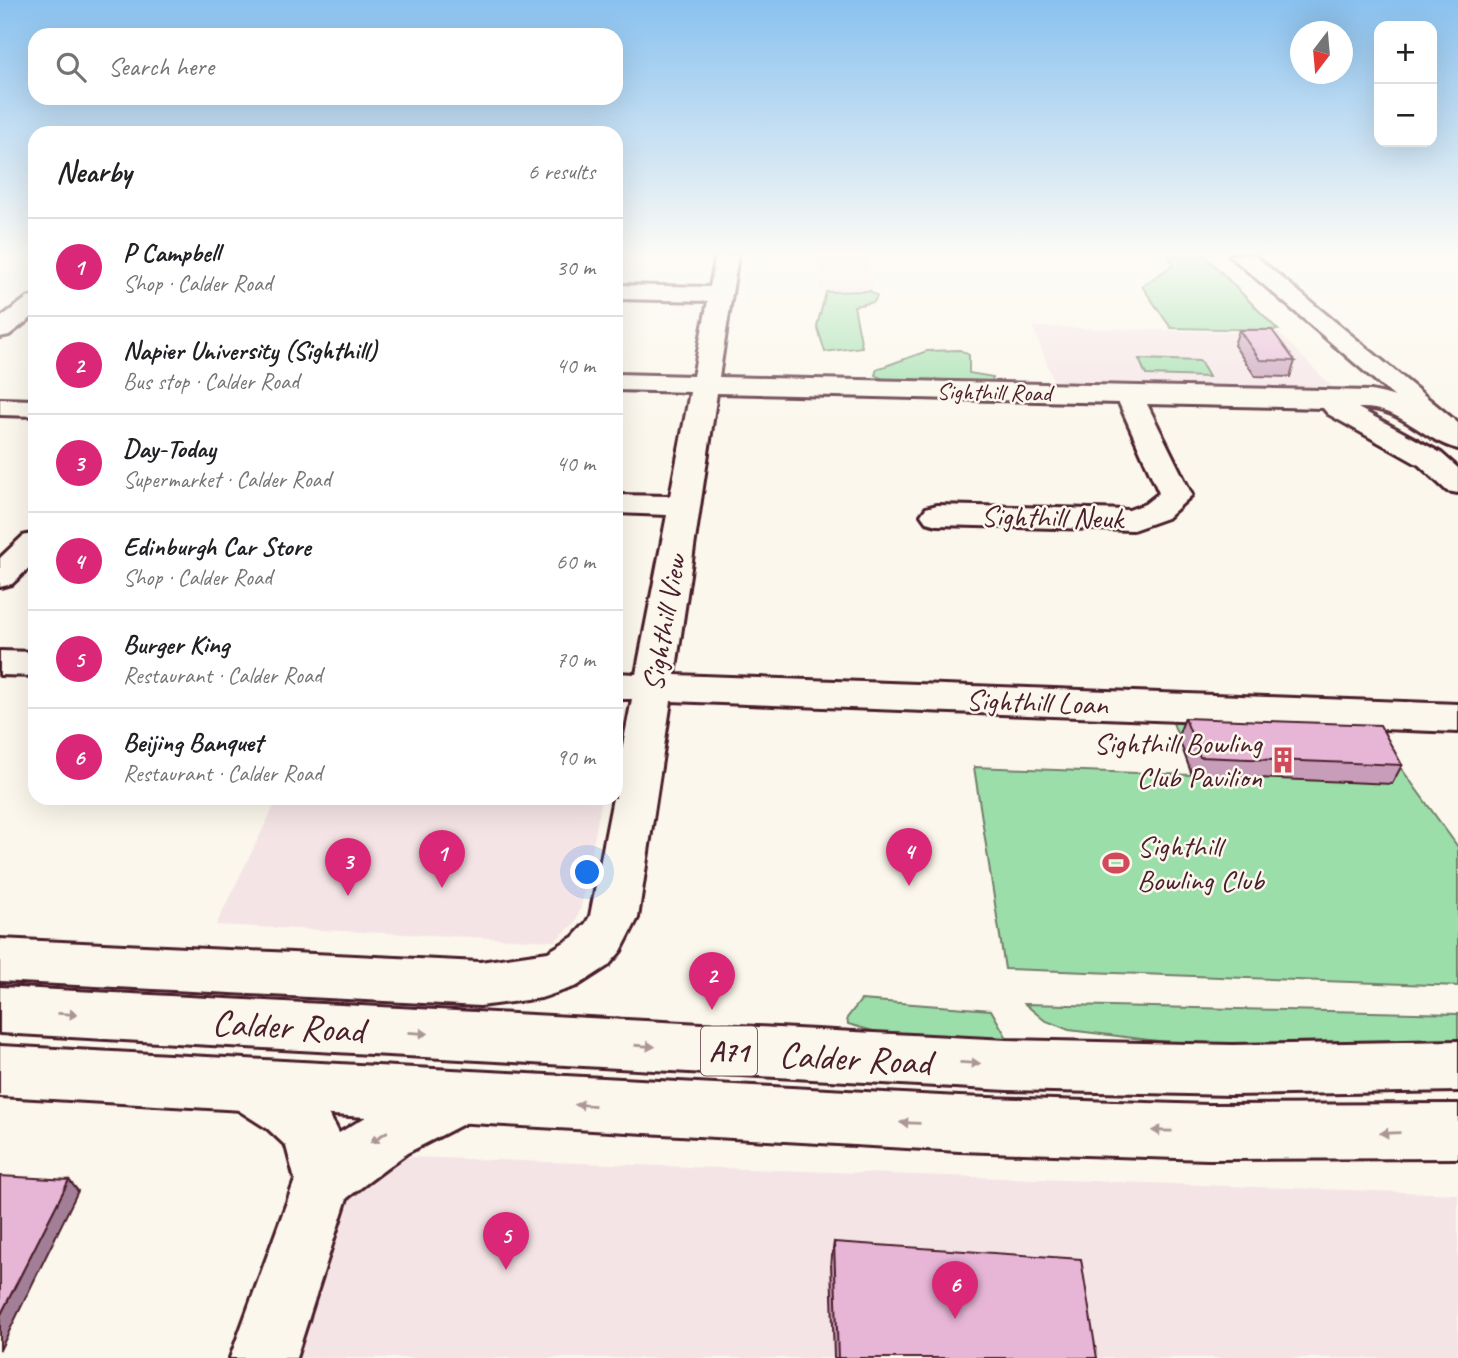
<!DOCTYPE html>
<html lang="en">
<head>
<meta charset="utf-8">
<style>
	:root { --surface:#fff; --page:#f6f6f6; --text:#202124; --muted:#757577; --line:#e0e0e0; --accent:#db2777 }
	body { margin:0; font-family:Caveat,sans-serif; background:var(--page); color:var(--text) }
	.controls { position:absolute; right:21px; top:21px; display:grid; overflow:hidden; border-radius:14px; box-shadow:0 7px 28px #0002 }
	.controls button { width:63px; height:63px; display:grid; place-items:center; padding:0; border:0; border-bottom:2px solid var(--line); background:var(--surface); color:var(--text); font:35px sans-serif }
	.compass { position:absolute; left:1290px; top:21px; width:63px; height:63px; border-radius:50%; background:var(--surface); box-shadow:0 7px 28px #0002; rotate:196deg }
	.you { position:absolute; left:588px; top:873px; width:24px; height:24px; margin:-18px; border:5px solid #fff; border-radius:50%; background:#1a73e8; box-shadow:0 0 0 10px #1a73e833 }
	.badge { display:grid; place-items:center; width:46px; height:46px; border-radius:50%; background:var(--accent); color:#fff; font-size:23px; font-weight:700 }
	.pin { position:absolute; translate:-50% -58px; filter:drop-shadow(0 2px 4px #0008) }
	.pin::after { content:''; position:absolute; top:37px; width:24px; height:21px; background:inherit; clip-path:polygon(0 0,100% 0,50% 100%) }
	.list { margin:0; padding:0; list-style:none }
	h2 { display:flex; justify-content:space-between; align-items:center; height:91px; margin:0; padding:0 28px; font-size:30px }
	h2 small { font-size:23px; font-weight:400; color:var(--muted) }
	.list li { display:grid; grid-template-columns:46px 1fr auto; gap:21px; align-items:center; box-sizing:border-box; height:98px; padding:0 28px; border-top:2px solid var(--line) }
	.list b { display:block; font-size:26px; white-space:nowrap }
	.list p { margin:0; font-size:23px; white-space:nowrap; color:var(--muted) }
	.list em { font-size:23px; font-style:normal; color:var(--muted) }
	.icon { flex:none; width:38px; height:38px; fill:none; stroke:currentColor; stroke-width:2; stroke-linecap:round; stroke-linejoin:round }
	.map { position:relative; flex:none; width:1458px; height:1358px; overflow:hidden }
	.search { position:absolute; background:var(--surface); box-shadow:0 7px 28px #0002; left:28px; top:28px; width:595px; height:77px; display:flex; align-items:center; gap:18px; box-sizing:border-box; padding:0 24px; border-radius:21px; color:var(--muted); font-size:26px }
	.panel { position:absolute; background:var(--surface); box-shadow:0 7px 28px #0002; left:28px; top:126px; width:595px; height:679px; border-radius:21px }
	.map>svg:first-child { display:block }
</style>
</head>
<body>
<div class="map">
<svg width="1458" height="1358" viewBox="0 0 1458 1358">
	<rect width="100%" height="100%" fill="#fbf7ec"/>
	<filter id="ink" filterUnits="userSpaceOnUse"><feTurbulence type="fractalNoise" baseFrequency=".0143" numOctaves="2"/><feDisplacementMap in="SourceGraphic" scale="14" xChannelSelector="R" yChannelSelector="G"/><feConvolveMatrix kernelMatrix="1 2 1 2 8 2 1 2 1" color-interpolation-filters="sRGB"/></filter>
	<g filter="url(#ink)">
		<path fill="#f5e4e6" d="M 819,255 L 868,255 L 873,291 L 819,290 Z
			M 1033,327 L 1279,333 L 1334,389 L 1332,392 L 1055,385 Z
			M 278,798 L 602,798 L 581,907 L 575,923 L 555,941 L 216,925 Z
			M 381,1156 L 1458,1194 L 1458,1358 L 282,1358 L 337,1194 Z"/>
		<path fill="#9cdea9" stroke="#737e6a" stroke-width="2" d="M 1169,255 L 1204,255 L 1278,330 L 1171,328 L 1142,286 L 1173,265 Z
			M 870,291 L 877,296 L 874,302 L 854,306 L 862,347 L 825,352 L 817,326 L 826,292 Z
			M 960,350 L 969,355 L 969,373 L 993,377 L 992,381 C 963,384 900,390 875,375 L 877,369 L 927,351 Z
			M 1139,359 L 1200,361 L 1209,377 L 1146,375 Z
			M 1172,720 L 1372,728 L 1458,847 L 1458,986 L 1005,969 L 974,767 L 1192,775 Z
			M 861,1000 L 991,1010 L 1007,1038 L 997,1042 L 880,1033 L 848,1024 L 847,1018 Z
			M 1025,1004 L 1458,1014 L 1458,1043 L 1206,1047 L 1069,1030 L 1044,1020 Z"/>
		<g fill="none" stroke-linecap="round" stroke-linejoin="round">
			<g stroke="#4a1f2b" stroke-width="6">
				<path id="minor" d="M 716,255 L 738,255 L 719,377 L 1371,391 C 1404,397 1429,410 1458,428 L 1458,449 C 1420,439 1402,406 1358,408 L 1441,453 L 1458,468 L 1458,493 L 1447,491 L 1419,465 L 1328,414 L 1323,408 L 1147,404 L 1192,495 L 1167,518 L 1133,530 L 937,525 L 926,522 L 921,515 L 926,508 L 937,505 L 1129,510 L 1145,504 L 1159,493 L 1119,403 L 717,393 L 675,675 L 1458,704 L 1458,732 L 671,701 L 638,918 L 621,951 L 608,966 L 577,986 L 541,998 L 480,1006 L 0,981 L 0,939 L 480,962 L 548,952 L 573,937 L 586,923 L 590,916 L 613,798 L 616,798 L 616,781 L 632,699 L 616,699 L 616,673 L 636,674 L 667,515 L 616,513 L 616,495 L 670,496 L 690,392 L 616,390 L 616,374 L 693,376 L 708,301 L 616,299 L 616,285 L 710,287 Z
					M 35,296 L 35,315 L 9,335 L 0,337 L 0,318 L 27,298 Z
					M 0,399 L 35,400 L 35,416 L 0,415 Z
					M 35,533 L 35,562 L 12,584 L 0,587 L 0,558 L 23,536 Z
					M 0,651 L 35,652 L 35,676 L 0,675 Z
					M 251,1062 C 288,1077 322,1095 339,1133 L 401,1096 L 457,1073 L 477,1081 L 485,1099 L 477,1117 L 407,1153 L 347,1198 L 296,1358 L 230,1358 L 295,1180 L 286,1146 L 268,1129 L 232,1106 L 224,1088 L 232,1070 Z"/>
			</g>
			<g stroke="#4a1f2b" stroke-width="6">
				<path id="major" d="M 1229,255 L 1254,255 L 1458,423 L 1458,446 L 1448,443 Z
					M 0,987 L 1007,1040 L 1232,1045 L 1458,1041 L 1458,1091 L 1232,1095 L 1007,1090 L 0,1033 Z
					M 0,1046 L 959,1097 L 1208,1105 L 1458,1104 L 1458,1158 L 1208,1159 L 959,1151 L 0,1096 Z"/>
			</g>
			<use href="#minor" fill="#fbf7ec" fill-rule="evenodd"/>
			<use href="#major" fill="#fbf7ec" fill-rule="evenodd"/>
		</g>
		<path fill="#c79db9" stroke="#4a1f2b" stroke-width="2" d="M 1239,330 L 1295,361 L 1290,377 L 1255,376 L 1234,345 Z
			M 1185,718 L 1402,765 L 1392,784 L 1192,775 L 1178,736 Z
			M 834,1242 L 1097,1358 L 834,1358 L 831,1263 Z"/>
		<path fill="#a27f96" stroke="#4a1f2b" stroke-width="2" d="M 69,1180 L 78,1191 L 0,1350 L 0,1316 Z"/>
		<path fill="#e7b6d7" stroke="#4a1f2b" stroke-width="2" d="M 1239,330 L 1272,330 L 1295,361 L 1260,360 Z
			M 1185,718 L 1380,725 L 1402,765 L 1200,757 Z
			M 0,1176 L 69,1180 L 0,1316 Z
			M 834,1242 L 1081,1259 L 1097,1358 L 838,1358 Z"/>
		<defs><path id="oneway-solid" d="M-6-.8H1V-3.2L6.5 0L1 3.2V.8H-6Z" transform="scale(1.75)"/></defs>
		<g fill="#ab9695">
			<use href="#oneway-solid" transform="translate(68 1014) rotate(3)"/>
			<use href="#oneway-solid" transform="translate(418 1033) rotate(3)"/>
			<use href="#oneway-solid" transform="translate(645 1046) rotate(4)"/>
			<use href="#oneway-solid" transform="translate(970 1063) rotate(3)"/>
			<use href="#oneway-solid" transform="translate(585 1105) rotate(-177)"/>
			<use href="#oneway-solid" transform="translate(910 1123) rotate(-178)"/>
			<use href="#oneway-solid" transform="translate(1162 1131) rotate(-179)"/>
			<use href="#oneway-solid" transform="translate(1390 1133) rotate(178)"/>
			<use href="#oneway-solid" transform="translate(379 1137) rotate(147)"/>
		</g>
	</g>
	<linearGradient id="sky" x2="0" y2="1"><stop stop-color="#89c1ef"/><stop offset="0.57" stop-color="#fdfbf6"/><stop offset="1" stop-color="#fdfbf6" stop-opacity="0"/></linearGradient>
	<rect width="1458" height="445" fill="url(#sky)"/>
	<defs>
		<g id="building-bare" transform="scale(2.1)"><path d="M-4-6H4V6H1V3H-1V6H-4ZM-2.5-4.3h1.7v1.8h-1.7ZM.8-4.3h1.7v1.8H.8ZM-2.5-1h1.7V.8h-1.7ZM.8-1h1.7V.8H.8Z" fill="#d1495b" stroke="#fbf7ec" stroke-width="2.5" paint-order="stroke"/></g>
		<g id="stadium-bare" transform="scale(2.1)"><path d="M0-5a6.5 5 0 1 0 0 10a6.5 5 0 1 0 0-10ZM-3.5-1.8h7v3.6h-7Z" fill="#d1495b" stroke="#fbf7ec" stroke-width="2.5" paint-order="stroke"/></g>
	</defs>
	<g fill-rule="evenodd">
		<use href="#building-bare" x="1283" y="760"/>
		<use href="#stadium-bare" x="1116" y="863"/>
	</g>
	<g text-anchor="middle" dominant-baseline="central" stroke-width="5" stroke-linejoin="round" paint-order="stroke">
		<g font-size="24" fill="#4a1f2b" stroke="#fbf7ec">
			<text transform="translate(994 392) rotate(1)">Sighthill Road</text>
		</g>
		<rect fill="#fbf7ec" stroke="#7f6065" stroke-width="2" x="701" y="1026.5" width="56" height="49" rx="5"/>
		<g font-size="28" font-weight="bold" fill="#4a1f2b">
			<text x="729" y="1051">A71</text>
		</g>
		<g font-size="30" fill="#4a1f2b" stroke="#fbf7ec">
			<text transform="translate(1052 517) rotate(1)">Sighthill Neuk</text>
			<text transform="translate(664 623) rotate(-80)">Sighthill View</text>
			<text transform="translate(1037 702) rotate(2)">Sighthill Loan</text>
		</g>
		<g font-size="30" fill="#4a1f2b" stroke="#fbf7ec" text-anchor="end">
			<text x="1262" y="743">Sighthill Bowling<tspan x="1262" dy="34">Club Pavilion</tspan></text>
			<text x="1137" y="846" text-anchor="start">Sighthill<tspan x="1137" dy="34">Bowling Club</tspan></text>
		</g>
		<g font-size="37" fill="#4a1f2b" stroke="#fbf7ec">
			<text transform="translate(288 1026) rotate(3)">Calder Road</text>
			<text transform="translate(855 1058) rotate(3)">Calder Road</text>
		</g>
	</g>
</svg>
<div class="controls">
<button>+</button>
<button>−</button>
</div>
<svg class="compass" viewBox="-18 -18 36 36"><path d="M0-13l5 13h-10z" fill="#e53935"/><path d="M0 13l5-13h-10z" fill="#757577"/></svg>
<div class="you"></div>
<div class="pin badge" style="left:442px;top:888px">1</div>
<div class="pin badge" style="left:712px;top:1010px">2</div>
<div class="pin badge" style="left:348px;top:896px">3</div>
<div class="pin badge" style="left:909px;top:886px">4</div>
<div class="pin badge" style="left:506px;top:1270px">5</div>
<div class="pin badge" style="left:955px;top:1319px">6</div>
<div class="search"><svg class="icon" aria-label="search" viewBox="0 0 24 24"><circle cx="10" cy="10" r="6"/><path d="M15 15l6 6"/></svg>Search here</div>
<section class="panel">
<h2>Nearby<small>6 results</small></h2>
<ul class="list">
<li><span class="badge">1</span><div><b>P Campbell</b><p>Shop · Calder Road</p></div><em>30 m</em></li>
<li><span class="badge">2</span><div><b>Napier University (Sighthill)</b><p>Bus stop · Calder Road</p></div><em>40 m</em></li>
<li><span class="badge">3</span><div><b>Day-Today</b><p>Supermarket · Calder Road</p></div><em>40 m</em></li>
<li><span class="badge">4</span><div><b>Edinburgh Car Store</b><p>Shop · Calder Road</p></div><em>60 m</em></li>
<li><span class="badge">5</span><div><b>Burger King</b><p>Restaurant · Calder Road</p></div><em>70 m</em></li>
<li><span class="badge">6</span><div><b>Beijing Banquet</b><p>Restaurant · Calder Road</p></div><em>90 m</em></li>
</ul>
</section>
</div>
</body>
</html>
